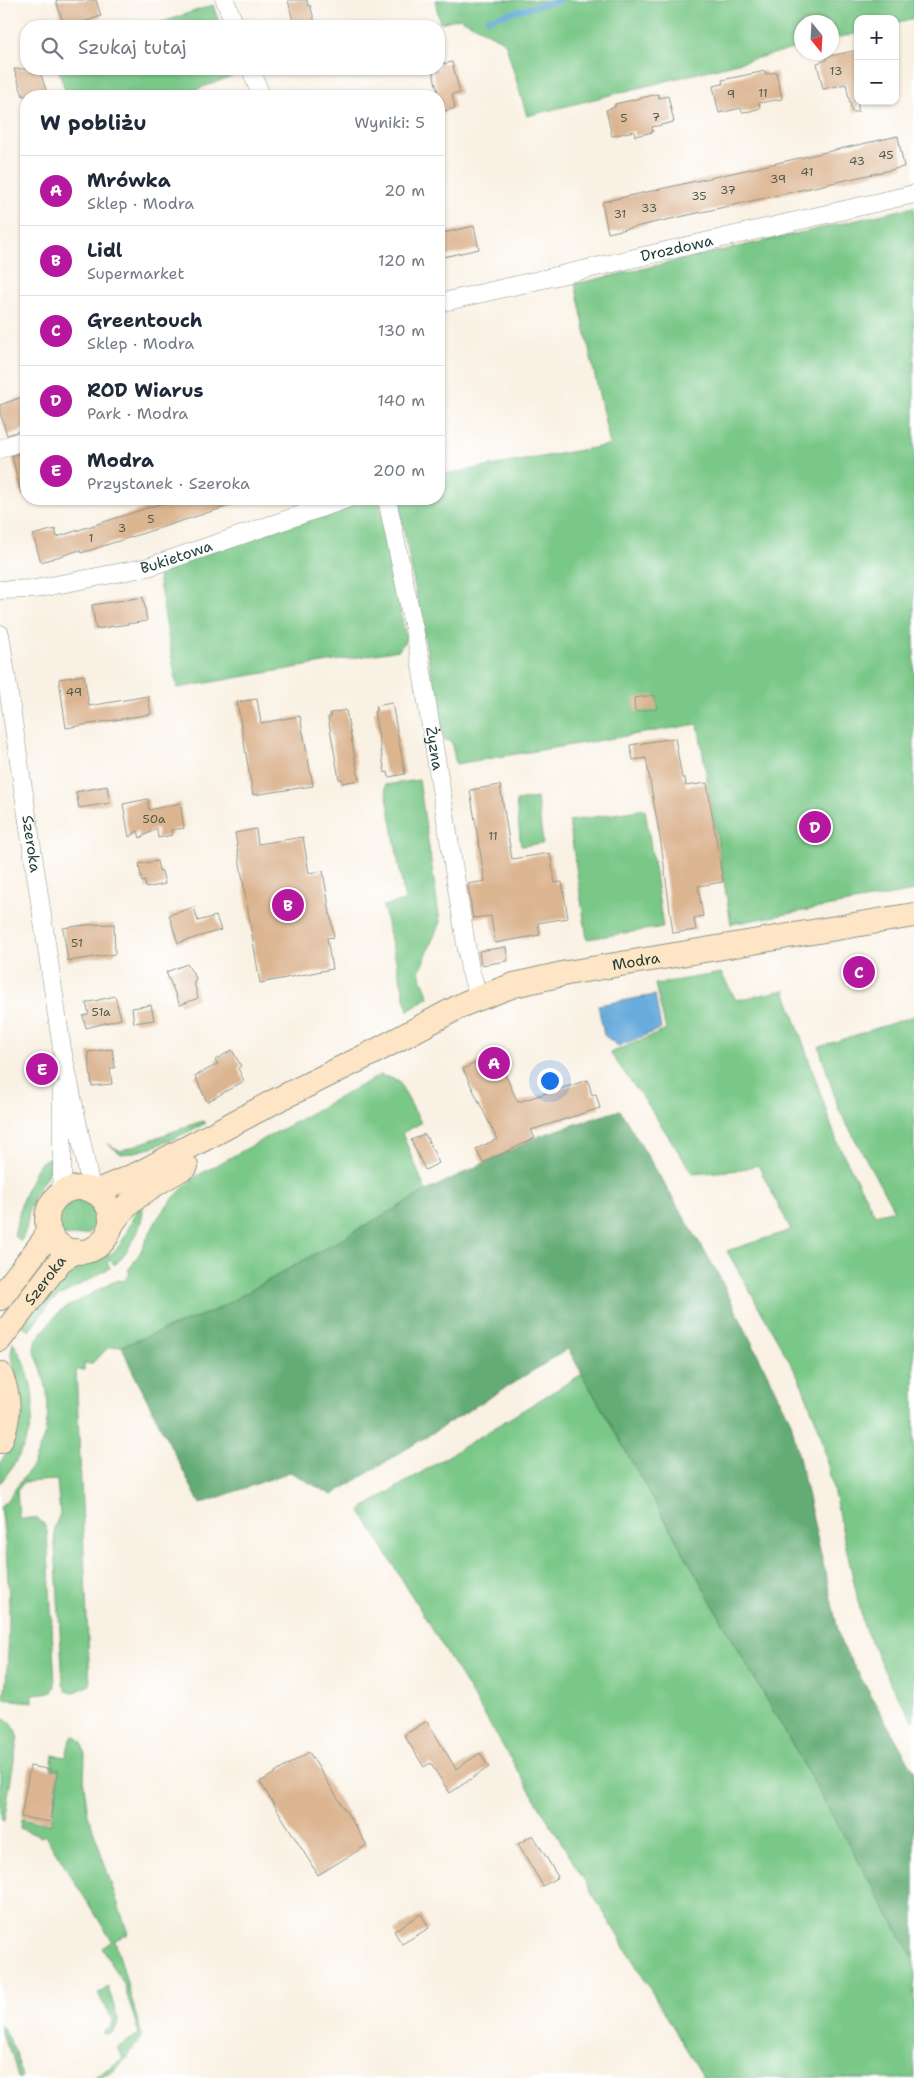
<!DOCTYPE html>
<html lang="pl">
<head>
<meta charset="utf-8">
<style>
	:root { --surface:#fff; --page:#f2f2f3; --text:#1f2937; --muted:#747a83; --line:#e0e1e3; --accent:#b5179e }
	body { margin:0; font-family:"Shantell Sans",sans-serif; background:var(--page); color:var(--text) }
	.controls { position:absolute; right:15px; top:15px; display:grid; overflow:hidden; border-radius:10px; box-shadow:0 1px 4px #0004 }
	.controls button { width:45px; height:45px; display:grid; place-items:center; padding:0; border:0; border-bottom:1px solid var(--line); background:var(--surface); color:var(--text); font:25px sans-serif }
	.compass { position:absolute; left:794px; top:15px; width:45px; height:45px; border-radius:50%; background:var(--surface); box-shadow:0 1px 4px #0004; rotate:162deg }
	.you { position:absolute; left:549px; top:1080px; width:18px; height:18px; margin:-12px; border:4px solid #fff; border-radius:50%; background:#1a73e8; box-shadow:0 0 0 8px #1a73e833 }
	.badge { display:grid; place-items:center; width:32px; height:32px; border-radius:50%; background:var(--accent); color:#fff; font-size:16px; font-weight:700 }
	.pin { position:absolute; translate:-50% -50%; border:2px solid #fff; box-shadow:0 1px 5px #0006 }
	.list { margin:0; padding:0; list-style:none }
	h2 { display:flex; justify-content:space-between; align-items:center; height:65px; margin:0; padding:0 20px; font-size:21px }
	h2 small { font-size:16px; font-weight:400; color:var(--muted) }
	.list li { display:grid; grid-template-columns:32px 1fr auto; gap:15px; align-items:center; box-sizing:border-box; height:70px; padding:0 20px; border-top:1px solid var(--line) }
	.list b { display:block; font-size:19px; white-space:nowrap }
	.list p { margin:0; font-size:16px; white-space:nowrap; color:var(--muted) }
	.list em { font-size:16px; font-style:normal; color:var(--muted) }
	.icon { flex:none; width:28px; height:28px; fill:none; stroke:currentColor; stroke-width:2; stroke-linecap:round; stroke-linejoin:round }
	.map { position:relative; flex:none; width:914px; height:2078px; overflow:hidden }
	.search { position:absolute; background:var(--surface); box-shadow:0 1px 4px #0004; left:20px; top:20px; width:425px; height:55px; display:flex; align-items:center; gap:12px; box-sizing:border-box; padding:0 18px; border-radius:20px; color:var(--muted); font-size:19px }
	.panel { position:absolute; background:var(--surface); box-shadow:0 1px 4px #0004; left:20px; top:90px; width:425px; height:415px; border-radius:20px }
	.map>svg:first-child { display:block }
</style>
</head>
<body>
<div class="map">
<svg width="914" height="2078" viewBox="0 0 914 2078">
	<rect width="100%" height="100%" fill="#fff"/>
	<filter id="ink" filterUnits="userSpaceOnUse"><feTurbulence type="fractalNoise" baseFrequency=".02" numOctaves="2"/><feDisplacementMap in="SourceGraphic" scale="10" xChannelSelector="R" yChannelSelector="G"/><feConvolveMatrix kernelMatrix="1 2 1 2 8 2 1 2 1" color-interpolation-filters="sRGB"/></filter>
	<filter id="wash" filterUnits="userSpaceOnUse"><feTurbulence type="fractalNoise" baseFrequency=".0096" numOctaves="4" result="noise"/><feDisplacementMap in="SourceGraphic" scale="20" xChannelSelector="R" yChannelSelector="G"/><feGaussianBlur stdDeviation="1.12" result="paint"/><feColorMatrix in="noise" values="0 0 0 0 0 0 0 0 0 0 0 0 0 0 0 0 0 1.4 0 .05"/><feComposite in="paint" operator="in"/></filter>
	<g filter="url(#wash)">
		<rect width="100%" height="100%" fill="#f9f1e3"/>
		<path fill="#7ac888" stroke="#4c825e" d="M 435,0 L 914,0 L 914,18 L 895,23 L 895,19 L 858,19 L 858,33 L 832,39 L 832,22 L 802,22 L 801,47 L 527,116 L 505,42 L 460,18 L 440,23 Z
			M 213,5 L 220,26 L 150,26 Z
			M 58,69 L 236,69 L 238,74 L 179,96 L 67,96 Z
			M 914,207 L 914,891 L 731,924 L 698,724 L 456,764 L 451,741 L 444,740 L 398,499 L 439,499 L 439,475 L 610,445 L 575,284 Z
			M 366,499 L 379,499 L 406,639 L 399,650 L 177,688 L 157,570 Z
			M 419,780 L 440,922 L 419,972 L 429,997 L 408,1011 L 383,906 L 405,901 L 385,785 Z
			M 537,798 L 543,843 L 521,846 L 516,801 Z
			M 645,809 L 663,927 L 587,939 L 569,821 Z
			M 721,973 L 736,1000 L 785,990 L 837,1142 L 875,1215 L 894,1210 L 839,1110 L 819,1047 L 914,1016 L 914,1722 L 891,1685 L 864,1627 L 820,1431 L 799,1378 L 727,1251 L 791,1230 L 758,1165 L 739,1170 L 693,1174 L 648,1105 L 610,1053 L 666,1030 L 655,984 Z
			M 380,1075 L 398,1080 L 421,1123 L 402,1133 L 426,1191 L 216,1310 L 122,1346 L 108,1348 L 91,1364 L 84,1363 L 84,1370 L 76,1370 L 90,1685 L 75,1692 L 66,1691 L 63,1684 L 54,1528 L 60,1514 L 57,1480 L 24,1482 L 17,1491 L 19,1518 L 37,1518 L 44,1524 L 47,1531 L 55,1686 L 52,1692 L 33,1694 L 33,1702 L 4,1699 C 12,1634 10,1573 1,1508 L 33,1465 L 45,1434 L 48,1414 L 47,1392 L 43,1374 L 34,1350 L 35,1341 L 60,1311 L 111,1283 L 118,1280 L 124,1281 L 130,1273 L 128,1270 C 140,1256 145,1241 154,1225 C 163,1207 180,1191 195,1177 Z
			M 202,1121 L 206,1123 C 180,1136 149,1152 121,1154 L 107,1143 L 120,1151 Z
			M 48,1158 L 52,1158 C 52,1174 40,1183 34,1197 C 26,1212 30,1226 21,1241 L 14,1236 L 22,1201 L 35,1170 L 40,1163 Z
			M 81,1197 L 86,1198 C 97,1211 98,1220 89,1234 L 72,1236 L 62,1235 C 50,1217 60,1199 81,1197 Z
			M 142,1202 C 147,1222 130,1249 116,1264 L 113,1264 L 111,1260 L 107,1262 L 110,1268 L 58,1297 L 50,1303 L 29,1331 L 22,1325 L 62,1276 L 73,1267 L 82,1265 L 82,1263 C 130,1256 120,1234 142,1202 Z
			M 13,1342 C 45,1393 37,1439 0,1483 L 0,1463 L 13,1441 L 19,1417 L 19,1392 L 12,1364 L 11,1353 Z
			M 582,1374 L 914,1959 L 914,2078 L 704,2078 L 360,1510 Z
			M 2,1717 L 12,1723 L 18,1736 L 4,1821 L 0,1819 L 0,1728 Z
			M 75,1735 L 82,1742 L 85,1755 L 84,1785 L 88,1814 L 128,1934 L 115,1940 L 142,2036 C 130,2053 116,2078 93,2078 L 123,2059 L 117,2048 L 139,2034 L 124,1984 L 102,1948 L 112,1941 L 45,1835 L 41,1837 L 20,1828 L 21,1819 L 51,1824 L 59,1770 L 51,1769 L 53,1755 L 66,1757 L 70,1739 Z
			M 108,1987 L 118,2019 L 117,2025 L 114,2032 L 109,2034 L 102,2033 L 111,2027 L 113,2020 L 98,1994 Z
			M 0,2024 L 16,2052 L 22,2078 L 18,2078 L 12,2054 L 0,2033 Z"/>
		<path fill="#63ac74" stroke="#417454" d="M 620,1110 L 717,1272 L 791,1422 L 841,1643 L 914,1771 L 914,1959 L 568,1349 L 332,1495 L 290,1472 L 200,1504 L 130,1366 L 122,1346 L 216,1310 L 426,1191 L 542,1135 Z"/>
		<path fill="#68abdd" stroke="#447488" d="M 655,995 L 661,1029 L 618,1046 L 604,1035 L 598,1005 Z"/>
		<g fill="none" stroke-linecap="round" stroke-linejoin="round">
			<path stroke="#68abdd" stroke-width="5" d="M 487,19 L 560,0"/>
		</g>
		<g id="blocks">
			<path fill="#dbb490" d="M 56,0 L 96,0 L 101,16 L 72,26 L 64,26 Z
				M 288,0 L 307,0 L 308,6 L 310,5 L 316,26 L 294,26 Z
				M 858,50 L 858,112 L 852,112 L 846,84 L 823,89 L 817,63 L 827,60 L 826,57 Z
				M 444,62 L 444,64 L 452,62 L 460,93 L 452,94 L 455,108 L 439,113 L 439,96 L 432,69 L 439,69 L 439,63 Z
				M 14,69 L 39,69 L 48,96 L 23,96 Z
				M 765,71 L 766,74 L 776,72 L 782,99 L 759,103 L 760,108 L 751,111 L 742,112 L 741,108 L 719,113 L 713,86 L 723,84 L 722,80 Z
				M 658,94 L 659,98 L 668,96 L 674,122 L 652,127 L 653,132 L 635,136 L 634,131 L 612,136 L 606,110 L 615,107 L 615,104 Z
				M 898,136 L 904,167 L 608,233 L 602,202 Z
				M 474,226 L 479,249 L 439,258 L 439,234 Z
				M 22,397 L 26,409 L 26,429 L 7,435 L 0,413 L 0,405 Z
				M 26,450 L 26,492 L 21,493 L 12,456 Z
				M 175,499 L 240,499 L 241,502 L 81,553 L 80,550 L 41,562 L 33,535 L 55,529 L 57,537 Z
				M 143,597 L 147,621 L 96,629 L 92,605 Z
				M 84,675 L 89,706 L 148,696 L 151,714 L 66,728 L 59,679 Z
				M 655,695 L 657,709 L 635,712 L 634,698 Z
				M 257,699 L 261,723 L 300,716 L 313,786 L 253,795 L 237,702 Z
				M 392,703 L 405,774 L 389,777 L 388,772 L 385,773 L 374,711 L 377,711 L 376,706 Z
				M 346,710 L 359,780 L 342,783 L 342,779 L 339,779 L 328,717 L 331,717 L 330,713 Z
				M 675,738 L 682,778 L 685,778 L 686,786 L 707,783 L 723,882 L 698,886 L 703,916 L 694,918 L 696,930 L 673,933 L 662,850 L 646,758 L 633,760 L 630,745 Z
				M 500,785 L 512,859 L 550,853 L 555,883 L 562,882 L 568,918 L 538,923 L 540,935 L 495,943 L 491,916 L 473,918 L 471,905 L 468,884 L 485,881 L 470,790 Z
				M 107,786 L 110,803 L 79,808 L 76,792 Z
				M 148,799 L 149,810 L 180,803 L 184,828 L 171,830 L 172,835 L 158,838 L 157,828 L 140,838 L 138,831 L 129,837 L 123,804 Z
				M 256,829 L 258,844 L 303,837 L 309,873 L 323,871 L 334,937 L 327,938 L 332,969 L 260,983 L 235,833 Z
				M 157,861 L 159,871 L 162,871 L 165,884 L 146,888 L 145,881 L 142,882 L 139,864 Z
				M 194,907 L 198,921 L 216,916 L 221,930 L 178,943 L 169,915 Z
				M 114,924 L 115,954 L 68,961 L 63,928 L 85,925 Z
				M 506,947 L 508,961 L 481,965 L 479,951 Z
				M 187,964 L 196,978 L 194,982 L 198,998 L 180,1005 L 166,972 Z
				M 115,996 L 121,1019 L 86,1028 L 83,1016 L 89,1014 L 86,1003 Z
				M 151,1005 L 154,1020 L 134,1023 L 132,1008 Z
				M 112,1049 L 115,1068 L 110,1068 L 112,1084 L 92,1086 L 88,1052 Z
				M 232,1050 L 241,1066 L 238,1068 L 244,1081 L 207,1102 L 195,1076 L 218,1064 L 215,1060 Z
				M 495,1054 L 518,1102 L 588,1080 L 592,1095 L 596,1094 L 600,1108 L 531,1130 L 535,1138 L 483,1163 L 476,1149 L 497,1139 L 463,1069 Z
				M 425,1134 L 439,1163 L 425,1170 L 411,1140 Z
				M 427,1721 L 456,1769 L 480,1753 L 489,1767 L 450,1793 L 430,1763 L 424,1767 L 404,1735 Z
				M 309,1752 L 367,1845 L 318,1875 L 260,1782 Z
				M 30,1766 L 58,1771 L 50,1822 L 21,1817 Z
				M 533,1835 L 558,1877 L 543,1886 L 518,1844 Z
				M 421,1914 L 429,1928 L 402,1944 L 394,1931 Z"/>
		</g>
	</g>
	<g filter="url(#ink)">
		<use href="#blocks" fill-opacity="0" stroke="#8c978c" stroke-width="1"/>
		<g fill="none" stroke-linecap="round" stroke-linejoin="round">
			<g stroke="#8c978c" stroke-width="19">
				<g id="street">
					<path d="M 225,0 L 235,26"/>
					<path d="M 251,69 L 261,96"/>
					<path id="s1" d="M 439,303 L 914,194"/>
					<path d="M 0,449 L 26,439"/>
					<path id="s2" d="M 387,499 L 419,653 L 470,969 L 479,998"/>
					<path id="s3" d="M 0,590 L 35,589 L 148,567 L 347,499"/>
					<path id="s4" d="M 0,634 L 62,1049 L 90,1183 L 95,1192"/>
					<path d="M 55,1198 L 60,1191 L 62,1181 L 62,1090"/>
				</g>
			</g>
			<g stroke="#8c978c" stroke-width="26">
				<g id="secondary">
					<circle cx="79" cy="1220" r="32"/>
					<path id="s5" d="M 95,1192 L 140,1173 L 277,1100 L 374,1052 L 466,1003 L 514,985 L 567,973 L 914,915"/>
					<path d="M 109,1229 C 125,1199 157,1183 186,1166"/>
					<path d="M 0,1298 L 45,1239 L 48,1228"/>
					<path id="s6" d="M 0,1339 L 61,1260 L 76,1251"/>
					<path d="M 0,1374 C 10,1396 10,1419 0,1441"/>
				</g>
			</g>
			<use href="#street" stroke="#fff" stroke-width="18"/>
			<use href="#secondary" stroke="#fde5c5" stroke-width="24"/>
		</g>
	</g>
	<g text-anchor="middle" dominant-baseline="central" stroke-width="4" stroke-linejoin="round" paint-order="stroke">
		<g font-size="12" fill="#4e5b4b">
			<text x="836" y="71">13</text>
			<text x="763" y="93">11</text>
			<text x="731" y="94">9</text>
			<text x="656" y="117">7</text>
			<text x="624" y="118">5</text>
			<text x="886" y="155">45</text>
			<text x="857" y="161">43</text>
			<text x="807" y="172">41</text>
			<text x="778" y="179">39</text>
			<text x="728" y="190">37</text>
			<text x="699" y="196">35</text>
			<text x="649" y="208">33</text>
			<text x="620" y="214">31</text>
			<text x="151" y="519">5</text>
			<text x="122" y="528">3</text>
			<text x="91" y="538">1</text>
			<text x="74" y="692">49</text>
			<text x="154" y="819">50a</text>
			<text x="493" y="836">11</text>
			<text x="77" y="943">51</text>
			<text x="101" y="1012">51a</text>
		</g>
		<g font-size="15" fill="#1f3d34" stroke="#fff">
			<text stroke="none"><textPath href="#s1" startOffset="244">Drozdowa</textPath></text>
			<text stroke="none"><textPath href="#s3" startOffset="180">Bukietowa</textPath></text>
			<text stroke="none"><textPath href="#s2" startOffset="254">Żyzna</textPath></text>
			<text stroke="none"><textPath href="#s4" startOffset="212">Szeroka</textPath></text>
			<text stroke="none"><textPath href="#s5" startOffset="592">Modra</textPath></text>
			<text stroke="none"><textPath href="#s6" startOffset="74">Szeroka</textPath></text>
		</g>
	</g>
</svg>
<div class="controls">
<button>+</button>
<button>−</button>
</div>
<svg class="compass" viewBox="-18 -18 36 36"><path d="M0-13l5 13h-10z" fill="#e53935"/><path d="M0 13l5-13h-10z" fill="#747a83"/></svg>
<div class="you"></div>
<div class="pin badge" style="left:494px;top:1063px">A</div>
<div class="pin badge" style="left:288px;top:905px">B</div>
<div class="pin badge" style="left:859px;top:972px">C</div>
<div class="pin badge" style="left:815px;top:827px">D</div>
<div class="pin badge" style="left:42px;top:1069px">E</div>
<div class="search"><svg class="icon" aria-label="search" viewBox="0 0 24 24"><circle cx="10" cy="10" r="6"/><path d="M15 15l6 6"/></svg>Szukaj tutaj</div>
<section class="panel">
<h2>W pobliżu<small>Wyniki: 5</small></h2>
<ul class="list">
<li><span class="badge">A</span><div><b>Mrówka</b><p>Sklep · Modra</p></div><em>20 m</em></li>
<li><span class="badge">B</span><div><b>Lidl</b><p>Supermarket</p></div><em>120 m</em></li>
<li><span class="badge">C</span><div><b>Greentouch</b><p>Sklep · Modra</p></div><em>130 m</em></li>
<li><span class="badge">D</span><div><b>ROD Wiarus</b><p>Park · Modra</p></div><em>140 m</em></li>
<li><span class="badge">E</span><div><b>Modra</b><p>Przystanek · Szeroka</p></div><em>200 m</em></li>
</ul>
</section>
</div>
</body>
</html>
